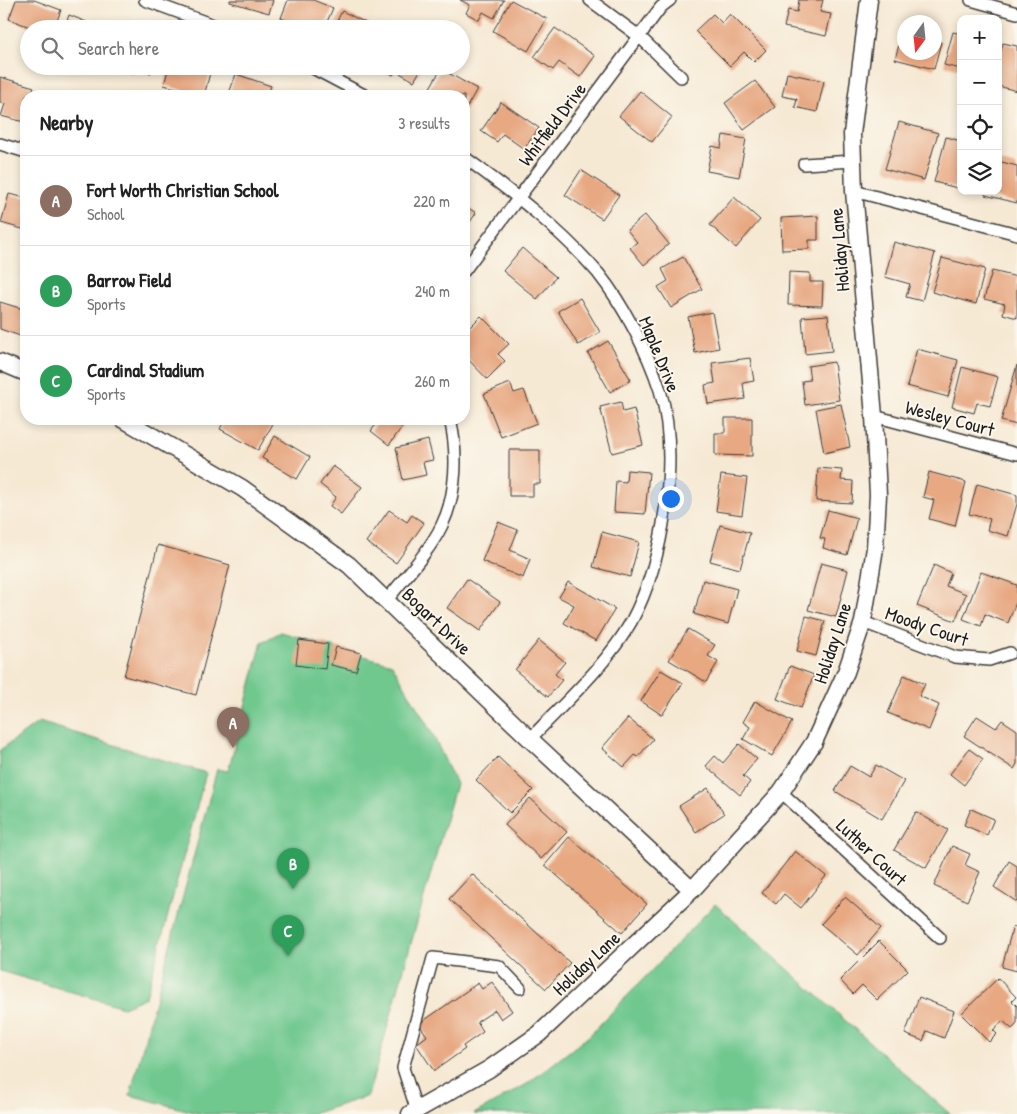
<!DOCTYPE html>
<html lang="en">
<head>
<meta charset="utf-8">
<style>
	:root { --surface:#fff; --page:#f2f2f2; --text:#222; --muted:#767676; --line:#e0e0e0; --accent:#c8321e }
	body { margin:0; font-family:"Patrick Hand",sans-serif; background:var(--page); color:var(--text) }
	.controls { position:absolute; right:15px; top:15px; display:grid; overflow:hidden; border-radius:10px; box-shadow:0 2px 8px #0003 }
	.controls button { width:45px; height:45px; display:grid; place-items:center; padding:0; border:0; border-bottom:1px solid var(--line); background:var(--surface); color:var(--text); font:25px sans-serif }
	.compass { position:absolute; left:897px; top:15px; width:45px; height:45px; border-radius:50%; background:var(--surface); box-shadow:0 2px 8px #0003; rotate:195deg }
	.you { position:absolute; left:670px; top:498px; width:18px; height:18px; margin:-12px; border:4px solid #fff; border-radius:50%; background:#1a73e8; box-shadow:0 0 0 8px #1a73e833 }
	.badge { display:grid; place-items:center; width:32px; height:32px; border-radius:50%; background:var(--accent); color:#fff; font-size:16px; font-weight:700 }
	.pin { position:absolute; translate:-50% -41px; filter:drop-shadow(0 1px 2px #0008) }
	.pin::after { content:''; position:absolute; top:26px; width:18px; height:15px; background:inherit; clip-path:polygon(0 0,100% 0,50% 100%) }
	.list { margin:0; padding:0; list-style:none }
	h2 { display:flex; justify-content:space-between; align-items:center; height:65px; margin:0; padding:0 20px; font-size:21px }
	h2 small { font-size:16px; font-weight:400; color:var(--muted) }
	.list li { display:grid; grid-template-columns:32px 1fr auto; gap:15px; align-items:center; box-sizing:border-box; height:90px; padding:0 20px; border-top:1px solid var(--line) }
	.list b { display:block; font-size:19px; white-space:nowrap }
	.list p { margin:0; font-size:16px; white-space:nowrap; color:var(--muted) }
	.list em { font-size:16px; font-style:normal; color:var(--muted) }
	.icon { flex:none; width:28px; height:28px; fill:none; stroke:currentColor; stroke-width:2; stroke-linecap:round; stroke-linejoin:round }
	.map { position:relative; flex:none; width:1017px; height:1114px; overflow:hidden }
	.search { position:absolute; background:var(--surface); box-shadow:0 2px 8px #0003; left:20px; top:20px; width:450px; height:55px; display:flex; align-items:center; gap:12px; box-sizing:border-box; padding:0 18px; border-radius:28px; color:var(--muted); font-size:19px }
	.panel { position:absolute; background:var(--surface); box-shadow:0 2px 8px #0003; left:20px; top:90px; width:450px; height:335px; border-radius:20px }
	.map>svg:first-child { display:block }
</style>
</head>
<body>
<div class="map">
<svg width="1017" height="1114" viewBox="0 0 1017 1114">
	<rect width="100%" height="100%" fill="#fbf7ec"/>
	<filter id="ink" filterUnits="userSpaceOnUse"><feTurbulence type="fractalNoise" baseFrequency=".02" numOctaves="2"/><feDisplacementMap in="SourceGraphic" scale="10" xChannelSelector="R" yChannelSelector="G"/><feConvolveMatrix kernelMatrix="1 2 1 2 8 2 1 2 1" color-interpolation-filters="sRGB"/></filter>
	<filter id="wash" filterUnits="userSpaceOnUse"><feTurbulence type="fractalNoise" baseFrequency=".0096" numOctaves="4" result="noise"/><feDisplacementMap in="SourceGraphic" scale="20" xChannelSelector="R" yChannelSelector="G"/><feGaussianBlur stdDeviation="1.12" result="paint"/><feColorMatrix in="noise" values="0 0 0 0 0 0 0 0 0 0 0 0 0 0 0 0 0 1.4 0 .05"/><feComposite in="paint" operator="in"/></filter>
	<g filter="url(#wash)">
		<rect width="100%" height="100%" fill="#f6e9d4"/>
		<path fill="#70c88f" stroke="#467256" d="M 281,632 L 392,664 L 433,735 L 456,784 L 368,1096 L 312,1114 L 201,1114 L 130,1095 L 217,769 L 228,771 L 262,642 Z
			M 39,722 L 206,773 L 146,997 L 123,1007 L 0,971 L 0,750 Z
			M 715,904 L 950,1114 L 474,1114 L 527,1084 L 589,1036 Z"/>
		<g id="blocks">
			<path fill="#e7a882" d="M 16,0 L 34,0 L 61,10 L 54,29 L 35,29 L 9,19 Z
				M 230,0 L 273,0 L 269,13 L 230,2 Z
				M 288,0 L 313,0 L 333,8 L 324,29 L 306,29 L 281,18 Z
				M 460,0 L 504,0 L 494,18 L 483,12 L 479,20 L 466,13 L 470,5 Z
				M 511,0 L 547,19 L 528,51 L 493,31 Z
				M 799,0 L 823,0 L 820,12 L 831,14 L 826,36 L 784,27 L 788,10 L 797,12 Z
				M 342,11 L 378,29 L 333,29 Z
				M 713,14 L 722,23 L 730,14 L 766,50 L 754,62 L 744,52 L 730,66 L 695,31 Z
				M 69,15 L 104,29 L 64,29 Z
				M 904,27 L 904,52 L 934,52 L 934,40 L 941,42 L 934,69 L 895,59 Z
				M 555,28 L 595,56 L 580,77 L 559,62 L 553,70 L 534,57 Z
				M 953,32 L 961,34 L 961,69 L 944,65 Z
				M 1003,43 L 1017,46 L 1017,91 L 998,86 L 998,62 Z
				M 152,66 L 151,73 L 135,69 L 134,73 L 112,67 Z
				M 169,66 L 199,66 L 211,69 L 204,96 L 164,85 Z
				M 378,66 L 423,66 L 414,81 L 396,71 L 393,75 Z
				M 441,69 L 477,89 L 464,112 L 464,96 L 425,96 Z
				M 787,73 L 824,81 L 817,112 L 795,107 L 797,99 L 782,96 Z
				M 236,74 L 271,86 L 267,96 L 228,96 Z
				M 0,77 L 34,87 L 31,96 L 26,96 L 24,122 L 1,116 L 5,104 L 0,102 Z
				M 755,81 L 775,107 L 744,130 L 725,103 Z
				M 640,91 L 672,117 L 652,142 L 619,116 Z
				M 501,102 L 539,128 L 524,149 L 503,134 L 497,142 L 481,131 Z
				M 899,122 L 938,133 L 924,180 L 885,169 Z
				M 723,135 L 746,139 L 739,177 L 707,171 L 712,146 L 721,148 Z
				M 946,137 L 961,141 L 961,189 L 934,182 Z
				M 998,161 L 1017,166 L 1017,203 L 985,195 L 986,191 L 998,191 Z
				M 581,170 L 619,195 L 602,219 L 565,195 Z
				M 9,194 L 26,198 L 26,230 L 1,223 Z
				M 734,197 L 760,220 L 736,248 L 710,225 Z
				M 464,205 L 476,213 L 464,231 Z
				M 645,215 L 669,244 L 644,265 L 630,248 L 637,242 L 627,230 Z
				M 818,216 L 818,240 L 809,240 L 809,249 L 782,250 L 781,218 Z
				M 894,242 L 935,253 L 922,301 L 906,297 L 910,284 L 885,277 Z
				M 522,248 L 556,277 L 537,299 L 503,271 Z
				M 683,257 L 702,289 L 671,308 L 658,287 L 668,281 L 662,269 Z
				M 942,258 L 985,269 L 976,304 L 932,292 Z
				M 992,271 L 1017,277 L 1017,318 L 1003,314 L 1005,304 L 984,299 Z
				M 789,272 L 810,273 L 810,282 L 823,282 L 822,306 L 788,305 Z
				M 580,298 L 600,332 L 578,345 L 558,311 Z
				M 0,302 L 26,310 L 26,338 L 0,329 Z
				M 712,312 L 719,348 L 695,353 L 688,317 Z
				M 828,315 L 832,351 L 805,354 L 802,317 Z
				M 481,316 L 509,344 L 498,354 L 505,361 L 487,379 L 464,355 L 464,333 Z
				M 608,341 L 631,380 L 610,392 L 588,353 Z
				M 917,349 L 958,360 L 948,397 L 907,386 Z
				M 750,358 L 754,381 L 743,383 L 745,399 L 708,404 L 705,385 L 715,383 L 712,363 Z
				M 834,362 L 839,400 L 805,405 L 802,381 L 810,380 L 808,366 Z
				M 1017,365 L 1017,425 L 1001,421 Z
				M 962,367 L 998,377 L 990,406 L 977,403 L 974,413 L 952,407 Z
				M 510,383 L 514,393 L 524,390 L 537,423 L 501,437 L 484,394 Z
				M 621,402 L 623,412 L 634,409 L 643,445 L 612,453 L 600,407 Z
				M 841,404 L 850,447 L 824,453 L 816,409 Z
				M 725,418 L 752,418 L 752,456 L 715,455 L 715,433 L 725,433 Z
				M 225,419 L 268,419 L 274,422 L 258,450 L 220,429 Z
				M 380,419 L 408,419 L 389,445 L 371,431 Z
				M 275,436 L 310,457 L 297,479 L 262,458 Z
				M 428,440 L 433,460 L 423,462 L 426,475 L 403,480 L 396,448 Z
				M 509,450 L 540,450 L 540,484 L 533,484 L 533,496 L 509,496 Z
				M 333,466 L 362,487 L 341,514 L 330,506 L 336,497 L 320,484 Z
				M 818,468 L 842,470 L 841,480 L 853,481 L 852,503 L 816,501 Z
				M 627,470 L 649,472 L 645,514 L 614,512 L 616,481 L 626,482 Z
				M 929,472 L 966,482 L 955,526 L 929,519 L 934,500 L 923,497 Z
				M 721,475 L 747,478 L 742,515 L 716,511 Z
				M 977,484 L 1017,495 L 1017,504 L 1008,536 L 987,530 L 990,519 L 969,514 Z
				M 389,510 L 407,522 L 412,515 L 424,523 L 396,563 L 366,542 Z
				M 828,510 L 857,518 L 847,555 L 823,548 L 825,539 L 820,538 Z
				M 498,522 L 518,530 L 510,550 L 530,559 L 523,578 L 482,561 Z
				M 720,525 L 750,533 L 740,569 L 710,561 Z
				M 602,532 L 639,542 L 630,577 L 593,567 Z
				M 158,545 L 230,565 L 196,695 L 124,676 Z
				M 821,563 L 848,570 L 836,617 L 808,610 Z
				M 934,565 L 951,573 L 946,586 L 966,594 L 955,621 L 917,606 Z
				M 981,572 L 1017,585 L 1017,600 L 1008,623 L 985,614 L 981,626 L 963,619 Z
				M 467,579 L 500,602 L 480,631 L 447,608 Z
				M 703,580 L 737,589 L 728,624 L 694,614 Z
				M 568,582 L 615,609 L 596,641 L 564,623 L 574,605 L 559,597 Z
				M 806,616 L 825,621 L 816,656 L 797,651 Z
				M 688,629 L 715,645 L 708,656 L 718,662 L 706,682 L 669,660 Z
				M 299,640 L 328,644 L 325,669 L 296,665 Z
				M 539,640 L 565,662 L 555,674 L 562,680 L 548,697 L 515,670 Z
				M 336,647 L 361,653 L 356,671 L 331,665 Z
				M 790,666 L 814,675 L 801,708 L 777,699 Z
				M 661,670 L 683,683 L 662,715 L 641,701 Z
				M 904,675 L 925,684 L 919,696 L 939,705 L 929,730 L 888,713 Z
				M 755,701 L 792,722 L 772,756 L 743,739 L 750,727 L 743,722 Z
				M 977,716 L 996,728 L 1002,720 L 1017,730 L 1017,764 L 1014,769 L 964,736 Z
				M 628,718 L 653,739 L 638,757 L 635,755 L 624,767 L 602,748 Z
				M 739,744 L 757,759 L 743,776 L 750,782 L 740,795 L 706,766 L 715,756 L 723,763 Z
				M 969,749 L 983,759 L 964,785 L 950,774 Z
				M 498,757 L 533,790 L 510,813 L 476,780 Z
				M 876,765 L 904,781 L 882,819 L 835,791 L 850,766 L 869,777 Z
				M 708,788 L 724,814 L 696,832 L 679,806 Z
				M 530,798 L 567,832 L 541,859 L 505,825 Z
				M 971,809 L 994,819 L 987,835 L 964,825 Z
				M 916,812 L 948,830 L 926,868 L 894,850 Z
				M 569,837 L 647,904 L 622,933 L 545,865 Z
				M 952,846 L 970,854 L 965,865 L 980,872 L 967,901 L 934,886 Z
				M 795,851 L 826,876 L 801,908 L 784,894 L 776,904 L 762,893 Z
				M 1009,861 L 1017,866 L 1017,902 L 994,887 Z
				M 472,874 L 570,963 L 546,989 L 449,899 Z
				M 845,897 L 881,928 L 858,955 L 821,924 Z
				M 1013,926 L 1017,928 L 1017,971 L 1002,967 Z
				M 879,941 L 908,970 L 877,1000 L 862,985 L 853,994 L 840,980 Z
				M 998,978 L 1016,997 L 1012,1001 L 1017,1006 L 1017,1024 L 1012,1029 L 1003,1021 L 993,1030 L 997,1034 L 989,1042 L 961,1014 Z
				M 492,982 L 512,1011 L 501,1019 L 495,1010 L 477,1022 L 483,1032 L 463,1046 L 465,1049 L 434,1071 L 416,1044 L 427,1036 L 419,1024 L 478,983 L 482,989 Z
				M 919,997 L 954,1011 L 944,1038 L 927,1031 L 923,1041 L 905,1034 Z"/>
		</g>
	</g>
	<g filter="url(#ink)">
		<use href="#blocks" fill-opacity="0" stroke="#3d3b38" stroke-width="1"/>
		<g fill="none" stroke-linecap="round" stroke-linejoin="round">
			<g stroke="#3d3b38" stroke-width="14">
				<path id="street" d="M 145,0 L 224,29
					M 590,0 L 640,37 L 681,77
					M 971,0 L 1017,13
					M 309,66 L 366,96
					M 0,144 L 26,152
					M 464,157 C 512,192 559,228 598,273 C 623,304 648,352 660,390 C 680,457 664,561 631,622 C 606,666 564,703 530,739
					M 804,164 L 853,161
					M 854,191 L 1017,234
					M 464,271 L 661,7 L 670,0
					M 874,416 L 1017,454
					M 387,600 C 405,577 429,552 442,525 C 457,494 458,452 450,419
					M 863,622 L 955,657 L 989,660 L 1010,653
					M 781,792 L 940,938
					M 417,1111 L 403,1068 L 433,958 L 499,966 L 520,988"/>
			</g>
			<g stroke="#3d3b38" stroke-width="19">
				<path id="secondary" d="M 0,362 L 26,373
					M 123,419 L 242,488 L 349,565 L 530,739 L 692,890
					M 410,1114 L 489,1069 L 539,1034 L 692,890 L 781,792 L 814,742 L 846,672 L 863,622 L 875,548 L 878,495 L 874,416 L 854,191 L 852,134 L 869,0"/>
			</g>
			<use href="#street" stroke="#fff" stroke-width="11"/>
			<use href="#secondary" stroke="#fff" stroke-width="16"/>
		</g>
	</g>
	<g text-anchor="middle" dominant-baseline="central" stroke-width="4" stroke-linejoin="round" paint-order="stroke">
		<g font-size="19" fill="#1c1c1c" stroke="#fbf7ec">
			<text transform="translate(552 124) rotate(-53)">Whitfield Drive</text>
			<text transform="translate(839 250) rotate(-95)">Holiday Lane</text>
			<text transform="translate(660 354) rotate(68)">Maple Drive</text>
			<text transform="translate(950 418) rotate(15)">Wesley Court</text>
			<text transform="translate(437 621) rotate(44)">Bogart Drive</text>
			<text transform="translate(927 626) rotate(19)">Moody Court</text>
			<text transform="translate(832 643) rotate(-72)">Holiday Lane</text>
			<text transform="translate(872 852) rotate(43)">Luther Court</text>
			<text transform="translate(586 963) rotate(-43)">Holiday Lane</text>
		</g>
	</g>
</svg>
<div class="controls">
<button>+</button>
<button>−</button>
<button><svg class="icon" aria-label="locate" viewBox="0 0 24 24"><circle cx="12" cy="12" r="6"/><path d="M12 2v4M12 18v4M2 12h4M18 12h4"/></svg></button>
<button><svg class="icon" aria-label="layers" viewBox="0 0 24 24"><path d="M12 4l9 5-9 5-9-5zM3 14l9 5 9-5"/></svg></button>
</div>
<svg class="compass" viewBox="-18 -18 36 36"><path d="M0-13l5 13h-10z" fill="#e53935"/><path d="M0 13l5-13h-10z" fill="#767676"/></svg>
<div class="you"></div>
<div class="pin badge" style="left:233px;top:748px;background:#8d6e63">A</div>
<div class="pin badge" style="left:293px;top:889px;background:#2e9e5b">B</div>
<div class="pin badge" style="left:288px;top:956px;background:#2e9e5b">C</div>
<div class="search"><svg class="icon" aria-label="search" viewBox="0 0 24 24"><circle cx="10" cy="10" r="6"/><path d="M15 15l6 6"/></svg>Search here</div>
<section class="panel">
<h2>Nearby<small>3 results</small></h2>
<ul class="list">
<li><span class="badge" style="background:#8d6e63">A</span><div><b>Fort Worth Christian School</b><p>School</p></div><em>220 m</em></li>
<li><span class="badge" style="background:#2e9e5b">B</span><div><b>Barrow Field</b><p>Sports</p></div><em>240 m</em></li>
<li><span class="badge" style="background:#2e9e5b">C</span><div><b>Cardinal Stadium</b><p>Sports</p></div><em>260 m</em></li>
</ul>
</section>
</div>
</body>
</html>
